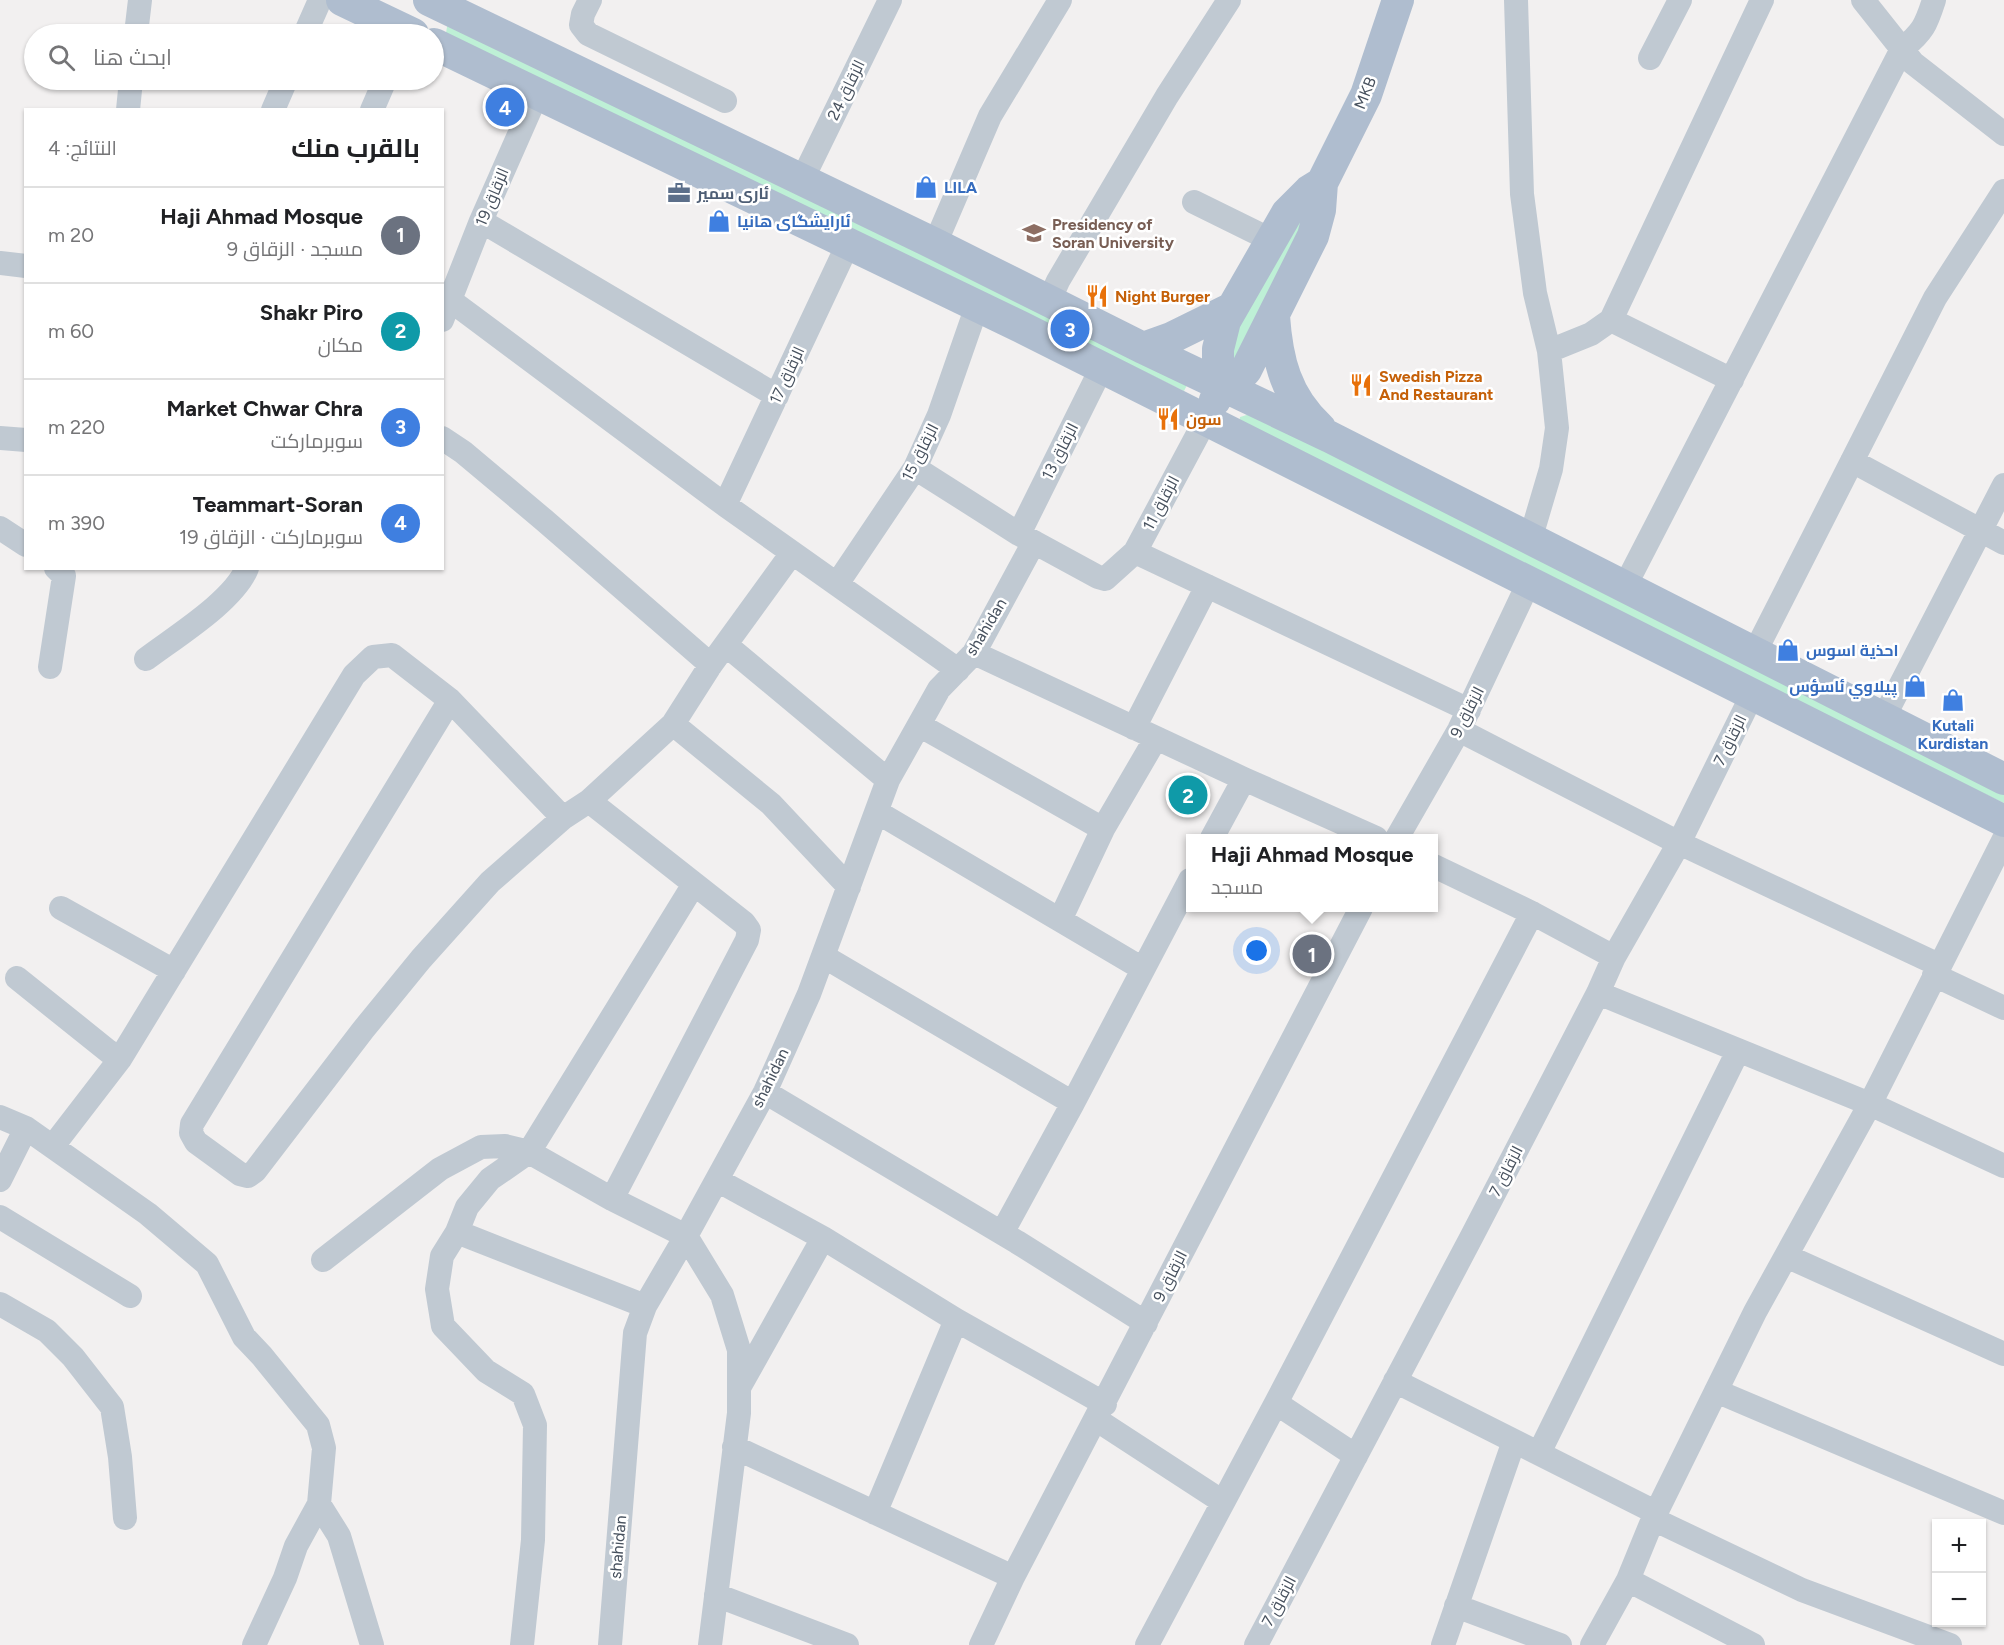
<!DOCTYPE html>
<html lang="ar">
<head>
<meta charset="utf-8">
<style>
	:root { --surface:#fff; --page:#f6f6f6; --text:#202124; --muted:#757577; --line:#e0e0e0; --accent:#1560e8 }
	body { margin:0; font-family:Figtree,Cairo,sans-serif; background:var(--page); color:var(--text); direction:rtl }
	.controls { position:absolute; right:18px; bottom:18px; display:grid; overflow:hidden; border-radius:0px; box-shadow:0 2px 4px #0004 }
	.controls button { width:54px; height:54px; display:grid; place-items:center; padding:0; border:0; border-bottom:2px solid var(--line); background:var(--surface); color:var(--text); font:30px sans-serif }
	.you { position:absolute; left:1257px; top:951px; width:21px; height:21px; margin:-15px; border:4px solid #fff; border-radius:50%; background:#1a73e8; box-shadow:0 0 0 9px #1a73e833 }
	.badge { display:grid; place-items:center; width:39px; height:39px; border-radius:50%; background:var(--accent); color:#fff; font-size:20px; font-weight:700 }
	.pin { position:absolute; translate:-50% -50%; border:3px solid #fff; box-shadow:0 2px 6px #0006 }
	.popup { position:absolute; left:1186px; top:834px; width:252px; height:78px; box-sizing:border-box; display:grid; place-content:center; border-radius:0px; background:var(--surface); filter:drop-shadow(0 2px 4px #0005); font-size:20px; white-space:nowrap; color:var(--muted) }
	.popup b { font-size:22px; color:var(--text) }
	.popup::after { content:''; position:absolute; left:50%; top:100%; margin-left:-12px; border:12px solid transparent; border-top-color:var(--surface) }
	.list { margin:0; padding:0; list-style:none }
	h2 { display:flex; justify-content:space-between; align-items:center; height:78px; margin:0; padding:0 24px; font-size:26px }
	h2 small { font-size:20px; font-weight:400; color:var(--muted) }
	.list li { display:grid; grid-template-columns:39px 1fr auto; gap:18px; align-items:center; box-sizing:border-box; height:96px; padding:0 24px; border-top:2px solid var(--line) }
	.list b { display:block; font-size:22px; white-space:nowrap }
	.list p { margin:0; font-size:20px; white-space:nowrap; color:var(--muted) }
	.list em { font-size:20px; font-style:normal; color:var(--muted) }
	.icon { flex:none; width:33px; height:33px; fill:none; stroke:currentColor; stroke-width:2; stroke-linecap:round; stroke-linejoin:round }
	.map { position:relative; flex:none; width:2004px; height:1645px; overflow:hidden; direction:ltr }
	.search { position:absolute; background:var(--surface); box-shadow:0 2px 4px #0004; left:24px; top:24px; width:420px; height:66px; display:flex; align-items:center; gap:15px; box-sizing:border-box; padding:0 21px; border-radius:33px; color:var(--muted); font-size:22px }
	.panel { position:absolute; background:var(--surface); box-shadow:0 2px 4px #0004; left:24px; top:108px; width:420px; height:462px; border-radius:0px; direction:rtl }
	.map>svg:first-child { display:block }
</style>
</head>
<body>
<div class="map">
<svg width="2004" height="1645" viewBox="0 0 2004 1645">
	<rect width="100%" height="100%" fill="#f2f0f0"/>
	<path fill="#bef0d6" d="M 448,21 L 1187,385 L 1184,391 L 446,33 Z
		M 1299,217 L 1302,225 L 1243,360 L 1230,360 L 1227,343 Z
		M 1250,414 L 2004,789 L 2004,803 L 1927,767 L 1239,423 L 1240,417 Z"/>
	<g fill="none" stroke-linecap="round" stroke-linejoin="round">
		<path stroke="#c0c9d2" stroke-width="24" d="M 590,0 L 583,14 L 581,25 L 588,34 L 725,101
			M 1516,0 L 1522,194 L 1535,293 L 1549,351 L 1557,428 L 1551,469 L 1530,540
			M 1863,0 L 1913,63 L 2004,134
			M 136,34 L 140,0
			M 305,34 L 320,0
			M 1650,58 L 1680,0
			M 128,110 L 131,80
			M 273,110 L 286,80
			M 372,110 L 385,80
			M 802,180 L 890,0
			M 1194,202 L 1271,240
			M 481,221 L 777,396
			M 935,244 L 990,116 L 1060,0
			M 0,263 L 26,266
			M 450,300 L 725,505 L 958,670
			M 1049,301 L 1058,281 L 1167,96 L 1229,0
			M 442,320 L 481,221 L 537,94
			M 1611,320 L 1732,380
			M 1549,351 L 1591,334 L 1611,320 L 1762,0
			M 0,438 L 26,440
			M 442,438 L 463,452 L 544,520 L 711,665
			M 1852,461 L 2004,543
			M 915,468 L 1019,534 L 1098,577 L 1105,579 L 1135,552 L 1206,419
			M 725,505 L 848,244
			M 0,528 L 26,545
			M 1019,534 L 1102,367
			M 1135,552 L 1469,710
			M 837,584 L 915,468 L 939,415 L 977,306
			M 1624,588 L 1902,49 C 1923,32 1926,25 1934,0
			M 726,645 L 888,780
			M 974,653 L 1244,779 L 1376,838
			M 1754,654 L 1935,298 L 2004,191
			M 146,659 C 175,637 234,601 247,568
			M 50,667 L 64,576 L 56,568
			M 450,700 L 192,1124 L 191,1133 L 196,1142 L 240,1174 L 248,1176 L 255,1171 L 363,1030 L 421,959 L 490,882 L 563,818 L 589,801 L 673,724 L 710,666 L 792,553
			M 1883,719 L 2004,485
			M 673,724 L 771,804 L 849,887
			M 919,725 L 1103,829
			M 1134,728 L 1207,586
			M 1459,730 L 1679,843 L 1939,965
			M 589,801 L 744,923 L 749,930 L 747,940 L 612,1199
			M 877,812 L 1143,969
			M 1212,838 L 1244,779
			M 1397,838 L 1459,730 L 1529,582
			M 1434,866 L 1532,913 L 1614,957
			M 61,908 L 174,971
			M 1060,920 L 1103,829 L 1156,738
			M 823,956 L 1073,1103 L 1002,1233
			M 1934,975 L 2004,1008
			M 17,978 L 108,1051 L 120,1059
			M 1598,993 L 1870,1104 L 2004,1166
			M 765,1092 L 1017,1242 L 1146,1323
			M 1073,1103 L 1190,880
			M 0,1117 L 26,1128 L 148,1214 L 207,1264 L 244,1337 L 262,1356 L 318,1425 L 324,1448 L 319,1504 L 339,1536 L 372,1645
			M 53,1146 L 120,1059 L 354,675 L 373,657 L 392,655 L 450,700 L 563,818
			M 0,1180 L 26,1128
			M 717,1180 L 823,1238
			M 0,1217 L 130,1296
			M 457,1232 L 645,1306
			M 1786,1256 L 2004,1354
			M 323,1260 L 440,1169 L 481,1147 L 505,1146 L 529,1152 L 612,1199 L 686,1236 L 722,1295 L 739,1350 L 739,1413 L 710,1645
			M 0,1304 L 47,1331 L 73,1357 L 112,1407 L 120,1457 L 125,1518
			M 1395,1381 L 1657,1513
			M 740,1386 L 823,1238 L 956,1320
			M 1716,1391 L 2004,1513
			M 1276,1403 L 1356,1456
			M 1097,1420 L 1223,1502
			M 734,1447 L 1013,1577
			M 1539,1453 L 1738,1051
			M 875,1513 L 956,1320 L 1105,1404
			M 1653,1519 L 1802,1590 L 1950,1645
			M 1628,1580 L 1753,1645
			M 716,1595 L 847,1645
			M 1456,1606 L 1560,1645
			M 254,1645 L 285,1578 L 296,1546 L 319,1504
			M 522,1645 L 533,1540 L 535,1425 L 523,1394 L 486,1371 L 443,1326 L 437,1289 L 442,1256 L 457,1232 L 467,1207 L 490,1179 L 529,1152 L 694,884
			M 610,1645 L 635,1333 L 645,1306 L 686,1236 L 765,1092 L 809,994 L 888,780 L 939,689 L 974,653 L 1034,542
			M 981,1645 L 1013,1577 L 1361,908
			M 1147,1645 L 1276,1403 L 1532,913
			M 1256,1645 L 1472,1236 L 1598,993 L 1614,957 L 1679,843 L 1752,695
			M 1443,1645 L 1514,1441
			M 1592,1645 L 1628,1580 L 1653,1519 L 1755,1312 L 1870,1104 L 2004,839"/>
		<path stroke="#afbdcf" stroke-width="32" d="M 342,0 L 413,34
			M 429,0 L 935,244 L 1143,348 L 1330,437 L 2004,779
			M 434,44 L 1021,327 L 2004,821
			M 1274,316 C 1277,360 1286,397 1320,428
			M 1143,348 L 1171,338 L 1232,308
			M 1222,385 L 1237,380 L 1246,370 L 1313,236 L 1320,210 L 1322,183 L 1366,95 L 1398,0
			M 1215,400 L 1222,385 L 1218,364 L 1218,349 L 1225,321 L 1287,213 L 1309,191 L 1322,183"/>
	</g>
	<defs>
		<g id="shop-bare" transform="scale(1.8)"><path d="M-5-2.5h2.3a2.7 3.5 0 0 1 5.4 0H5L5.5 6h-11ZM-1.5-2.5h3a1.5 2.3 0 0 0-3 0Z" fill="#3f7fe0" stroke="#fff" stroke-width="2.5" paint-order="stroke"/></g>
		<g id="office-bare" transform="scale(1.8)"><path d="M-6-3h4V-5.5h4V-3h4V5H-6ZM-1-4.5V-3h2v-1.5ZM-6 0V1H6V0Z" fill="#5c6f8a" stroke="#fff" stroke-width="2.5" paint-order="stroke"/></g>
		<g id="university-bare" transform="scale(1.8)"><path d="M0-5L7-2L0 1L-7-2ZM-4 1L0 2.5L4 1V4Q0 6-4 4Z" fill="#8d6e63" stroke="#fff" stroke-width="2.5" paint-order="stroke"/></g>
		<g id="restaurant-bare" transform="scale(1.8)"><path d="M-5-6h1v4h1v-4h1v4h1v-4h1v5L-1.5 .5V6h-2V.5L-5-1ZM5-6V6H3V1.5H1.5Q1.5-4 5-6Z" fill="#e8710a" stroke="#fff" stroke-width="2.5" paint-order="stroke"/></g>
	</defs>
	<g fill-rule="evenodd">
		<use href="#shop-bare" x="926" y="187"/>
		<use href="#office-bare" x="679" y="193"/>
		<use href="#shop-bare" x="719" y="221"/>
		<use href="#university-bare" x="1034" y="233"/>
		<use href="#restaurant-bare" x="1097" y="296"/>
		<use href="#restaurant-bare" x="1361" y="385"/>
		<use href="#restaurant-bare" x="1168" y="419"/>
		<use href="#shop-bare" x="1788" y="650"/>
		<use href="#shop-bare" x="1915" y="686"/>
		<use href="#shop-bare" x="1953" y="700"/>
	</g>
	<g text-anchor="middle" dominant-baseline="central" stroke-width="5" stroke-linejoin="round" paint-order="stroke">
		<g font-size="16" fill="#47515e" stroke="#fff">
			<text transform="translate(846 90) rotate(-64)">الزقاق 24</text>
			<text transform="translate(1365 93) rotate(-68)">MKB</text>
			<text transform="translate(492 197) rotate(-67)">الزقاق 19</text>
			<text transform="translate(787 375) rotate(-65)">الزقاق 17</text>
			<text transform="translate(1060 451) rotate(-63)">الزقاق 13</text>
			<text transform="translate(920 452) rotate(-63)">الزقاق 15</text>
			<text transform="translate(1161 503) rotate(-62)">الزقاق 11</text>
			<text transform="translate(986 627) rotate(-59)">shahidan</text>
			<text transform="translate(1467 712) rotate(-63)">الزقاق 9</text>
			<text transform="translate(1730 740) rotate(-64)">الزقاق 7</text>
			<text transform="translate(770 1078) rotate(-64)">shahidan</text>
			<text transform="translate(1506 1171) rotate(-63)">الزقاق 7</text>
			<text transform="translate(1170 1276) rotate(-63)">الزقاق 9</text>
			<text transform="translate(618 1547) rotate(-85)">shahidan</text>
			<text transform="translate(1279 1601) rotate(-62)">الزقاق 7</text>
		</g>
		<g font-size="16" font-weight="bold" fill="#366cbe" stroke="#fff" text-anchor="start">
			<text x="944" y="187">LILA</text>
			<text x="737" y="221">ئارایشگای هانیا</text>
			<text x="1806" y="650">احذية اسوس</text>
			<text x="1897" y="686" text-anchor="end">پيلاوي ئاسؤس</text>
			<text x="1953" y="725" text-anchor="middle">Kutali<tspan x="1953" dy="18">Kurdistan</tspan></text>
		</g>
		<g font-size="16" font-weight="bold" fill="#4e5e75" stroke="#fff" text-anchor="start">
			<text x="697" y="193">ئارى سمير</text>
		</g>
		<g font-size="16" font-weight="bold" fill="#785e54" stroke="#fff" text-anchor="start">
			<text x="1052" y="224">Presidency of<tspan x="1052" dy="18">Soran University</tspan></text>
		</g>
		<g font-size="16" font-weight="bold" fill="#c56008" stroke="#fff" text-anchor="start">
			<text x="1115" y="296">Night Burger</text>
			<text x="1379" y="376">Swedish Pizza<tspan x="1379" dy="18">And Restaurant</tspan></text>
			<text x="1186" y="419">سون</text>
		</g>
	</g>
</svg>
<div class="controls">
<button>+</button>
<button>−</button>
</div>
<div class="you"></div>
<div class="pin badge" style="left:1312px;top:954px;background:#6b7280">1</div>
<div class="popup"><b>Haji Ahmad Mosque</b>مسجد</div>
<div class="pin badge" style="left:1188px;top:795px;background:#0f9aa8">2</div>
<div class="pin badge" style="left:1070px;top:329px;background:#3f7fe0">3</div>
<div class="pin badge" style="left:505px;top:107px;background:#3f7fe0">4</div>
<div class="search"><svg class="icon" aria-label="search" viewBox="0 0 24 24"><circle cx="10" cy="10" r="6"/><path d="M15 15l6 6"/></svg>ابحث هنا</div>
<section class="panel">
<h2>بالقرب منك<small>النتائج: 4</small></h2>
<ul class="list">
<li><span class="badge" style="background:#6b7280">1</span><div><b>Haji Ahmad Mosque</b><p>مسجد · الزقاق 9</p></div><em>20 m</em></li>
<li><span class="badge" style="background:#0f9aa8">2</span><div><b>Shakr Piro</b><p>مكان</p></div><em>60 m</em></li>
<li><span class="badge" style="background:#3f7fe0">3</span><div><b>Market Chwar Chra</b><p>سوبرماركت</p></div><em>220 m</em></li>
<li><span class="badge" style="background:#3f7fe0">4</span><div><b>Teammart-Soran</b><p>سوبرماركت · الزقاق 19</p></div><em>390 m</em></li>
</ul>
</section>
</div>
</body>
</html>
